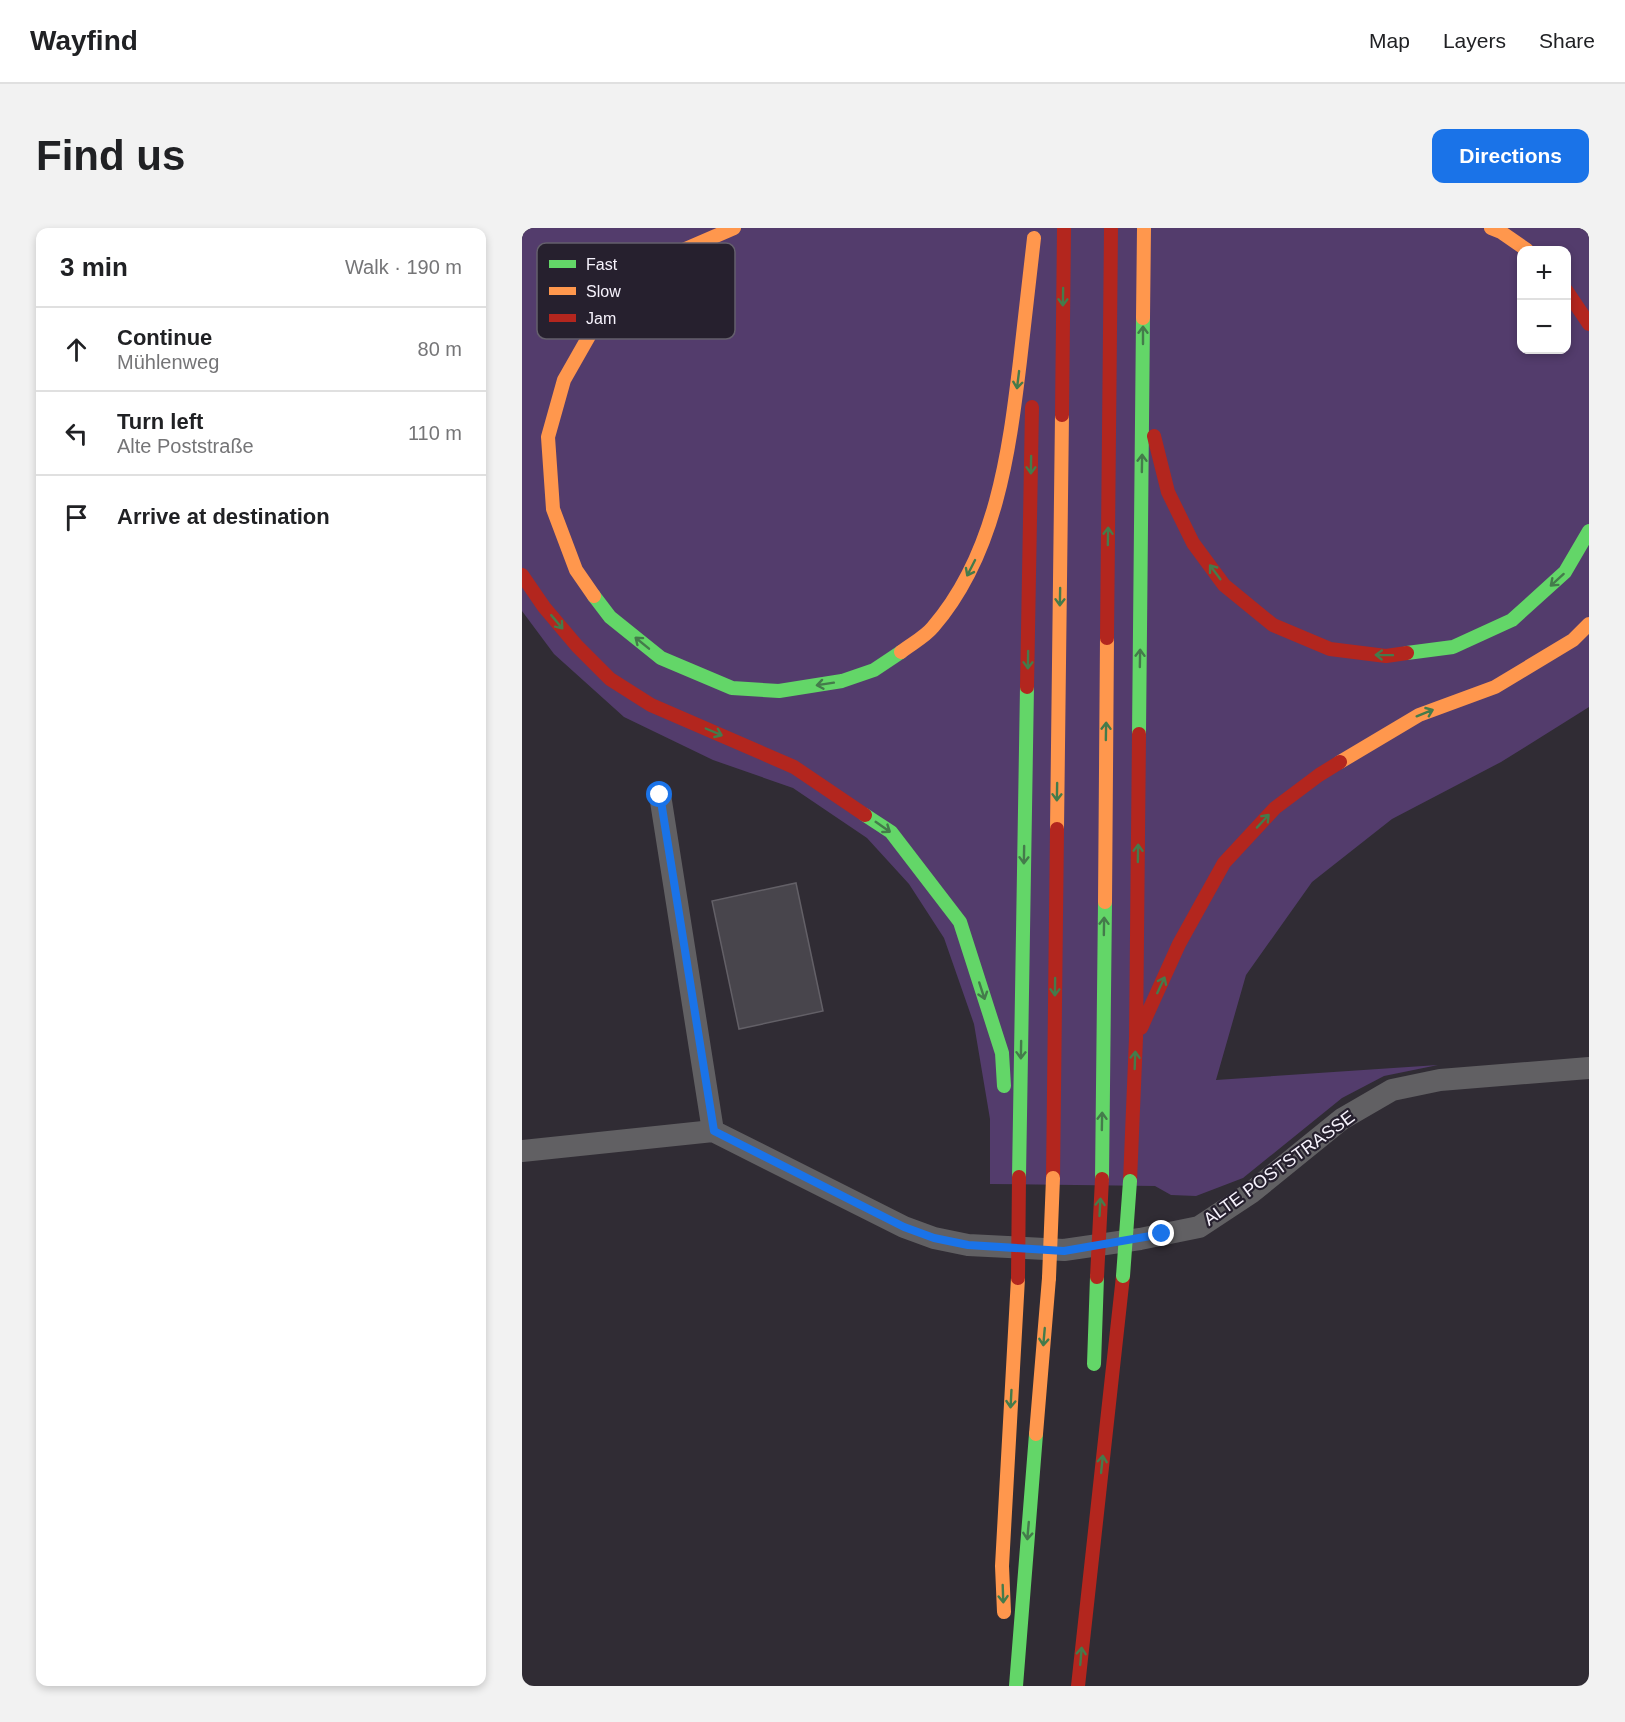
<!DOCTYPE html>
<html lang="en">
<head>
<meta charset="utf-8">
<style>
	:root { --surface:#fff; --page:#f2f2f2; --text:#202124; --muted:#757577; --line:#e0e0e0; --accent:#1a73e8 }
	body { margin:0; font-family:Helvetica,sans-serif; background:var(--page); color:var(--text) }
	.controls { position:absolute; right:18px; top:18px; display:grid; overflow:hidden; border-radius:12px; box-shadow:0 3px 9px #0003 }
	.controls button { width:54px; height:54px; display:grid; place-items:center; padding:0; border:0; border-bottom:2px solid var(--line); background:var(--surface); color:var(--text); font:30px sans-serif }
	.stop { position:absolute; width:18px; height:18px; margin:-14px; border:4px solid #1a73e8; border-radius:50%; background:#fff }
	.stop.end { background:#1a73e8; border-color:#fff; box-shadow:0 2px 6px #0008 }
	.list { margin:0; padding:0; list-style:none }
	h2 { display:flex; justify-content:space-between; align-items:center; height:78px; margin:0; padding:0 24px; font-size:26px }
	h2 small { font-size:20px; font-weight:400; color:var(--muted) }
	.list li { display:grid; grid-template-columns:39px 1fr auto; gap:18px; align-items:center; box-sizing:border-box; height:84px; padding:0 24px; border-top:2px solid var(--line) }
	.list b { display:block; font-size:22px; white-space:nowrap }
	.list p { margin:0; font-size:20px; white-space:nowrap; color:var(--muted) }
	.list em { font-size:20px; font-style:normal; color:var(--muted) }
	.icon { flex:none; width:33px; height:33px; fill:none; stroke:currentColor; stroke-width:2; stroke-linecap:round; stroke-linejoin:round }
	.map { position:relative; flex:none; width:1067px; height:1458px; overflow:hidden; border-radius:12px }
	header { display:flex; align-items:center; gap:36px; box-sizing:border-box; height:84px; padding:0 30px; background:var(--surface); border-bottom:2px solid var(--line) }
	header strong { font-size:28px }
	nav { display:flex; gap:33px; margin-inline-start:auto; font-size:21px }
	.intro { display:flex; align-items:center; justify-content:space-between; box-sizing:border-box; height:144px; padding:0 36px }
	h1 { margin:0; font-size:42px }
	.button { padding:15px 27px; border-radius:12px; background:var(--accent); color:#fff; font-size:21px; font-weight:700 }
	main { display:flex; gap:36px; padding:0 36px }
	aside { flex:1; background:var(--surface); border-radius:12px; box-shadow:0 3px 9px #0003 }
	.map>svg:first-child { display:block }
</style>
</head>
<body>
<header>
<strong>Wayfind</strong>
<nav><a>Map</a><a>Layers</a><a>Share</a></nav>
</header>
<div class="intro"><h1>Find us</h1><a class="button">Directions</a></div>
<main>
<aside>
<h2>3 min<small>Walk · 190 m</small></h2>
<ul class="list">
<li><svg class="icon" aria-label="ahead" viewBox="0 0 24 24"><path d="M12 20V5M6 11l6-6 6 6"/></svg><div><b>Continue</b><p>Mühlenweg</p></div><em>80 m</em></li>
<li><svg class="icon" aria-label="left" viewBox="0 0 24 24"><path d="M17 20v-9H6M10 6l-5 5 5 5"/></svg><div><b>Turn left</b><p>Alte Poststraße</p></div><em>110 m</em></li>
<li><svg class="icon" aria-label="arrive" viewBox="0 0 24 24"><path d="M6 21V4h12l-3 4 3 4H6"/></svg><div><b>Arrive at destination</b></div></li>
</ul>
</aside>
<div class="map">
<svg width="1067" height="1458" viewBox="0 0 1067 1458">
	<rect width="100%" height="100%" fill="#302c34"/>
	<path fill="#533c6c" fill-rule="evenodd" d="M 0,0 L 1067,0 L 1067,479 L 979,534 L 870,591 L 790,654 L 724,747 L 694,852 L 916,837 L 862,848 L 820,870 L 721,950 L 674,968 L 649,967 L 633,958 L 468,956 L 468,891 L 452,796 L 422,710 L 387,656 L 345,610 L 271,560 L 191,532 L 102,489 L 32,426 L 0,383 ZM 999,22 L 1044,22 L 1044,122 L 999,122 Z"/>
	<path fill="#48454c" stroke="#636067" stroke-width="1.5" d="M 274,655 L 301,783 L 217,801 L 190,673 Z"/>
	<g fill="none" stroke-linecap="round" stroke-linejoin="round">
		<path stroke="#616063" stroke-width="22" d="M 138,567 L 191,903
			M 0,923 L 191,903 L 382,999 L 412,1010 L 446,1017 L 542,1022 L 618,1011 L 677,999 L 730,964 L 820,891 L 870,862 L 918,852 L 1067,840"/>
		<path stroke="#63d668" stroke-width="14" d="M 72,368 L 88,389 L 139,430 L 210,460 L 257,463 L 320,453 L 352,442 L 379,424
			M 885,425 L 931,419 L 990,392 L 1043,344 L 1067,303
			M 617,506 L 621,90
			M 343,587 L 369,604 L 438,694 L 480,825 L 482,858
			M 497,949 L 505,459
			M 580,951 L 583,674
			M 572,1136 L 575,1049
			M 494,1458 L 514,1206"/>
		<path stroke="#ff974d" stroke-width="14" d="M 969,0 L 979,4 L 1005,22
			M 621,90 L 622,0
			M 72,368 L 54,342 L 31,281 L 26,209 L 42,152 L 75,94 L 119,50 L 159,23 L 212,0
			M 379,424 C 389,416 403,409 411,399 C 474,326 487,225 498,133 C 503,92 507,51 512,10
			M 818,534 L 897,487 L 973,459 L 1051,412 L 1067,396
			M 535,601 L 540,187
			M 583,674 L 585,410
			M 514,1206 L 527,1050
			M 482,1384 L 480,1338 L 496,1050"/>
		<path stroke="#b3261e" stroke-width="14" d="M 1044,62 L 1067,96
			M 540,187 L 542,0
			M 632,208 L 646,264 L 671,315 L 702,357 L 751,397 L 808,421 L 864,428 L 885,425
			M 0,347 L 22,379 L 55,418 L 88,451 L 129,477 L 272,539 L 343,587
			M 585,410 L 589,0
			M 505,459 L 510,179
			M 619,800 L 657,716 L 702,635 L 753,580 L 797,547 L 818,534
			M 531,950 L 535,601
			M 608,953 L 614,810 L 617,506
			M 556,1458 L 601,1048"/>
		<path stroke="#63d668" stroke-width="14" d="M 601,1048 L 608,953"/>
		<path stroke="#ff974d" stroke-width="14" d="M 527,1050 L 531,950"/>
		<path stroke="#b3261e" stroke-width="14" d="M 575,1049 L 580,951
			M 496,1050 L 497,949"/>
	</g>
	<defs><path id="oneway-shaft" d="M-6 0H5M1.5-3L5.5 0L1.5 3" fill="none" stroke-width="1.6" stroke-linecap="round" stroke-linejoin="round" transform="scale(1.5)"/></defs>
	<g stroke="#447b4b">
		<use href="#oneway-shaft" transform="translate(541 69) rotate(91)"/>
		<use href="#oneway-shaft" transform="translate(621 107) rotate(-90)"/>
		<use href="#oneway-shaft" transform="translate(496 152) rotate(97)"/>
		<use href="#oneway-shaft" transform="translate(620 235) rotate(-89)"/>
		<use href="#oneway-shaft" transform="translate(509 237) rotate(91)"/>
		<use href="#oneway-shaft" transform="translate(586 308) rotate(-89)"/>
		<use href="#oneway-shaft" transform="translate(449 340) rotate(117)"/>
		<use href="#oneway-shaft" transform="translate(693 344) rotate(-127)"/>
		<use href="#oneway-shaft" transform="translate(1035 352) rotate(138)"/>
		<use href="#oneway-shaft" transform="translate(538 369) rotate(91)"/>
		<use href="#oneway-shaft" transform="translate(35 394) rotate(50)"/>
		<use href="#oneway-shaft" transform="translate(120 415) rotate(-141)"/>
		<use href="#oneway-shaft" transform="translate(862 427) rotate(-179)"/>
		<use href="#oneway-shaft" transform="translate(618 430) rotate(-89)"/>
		<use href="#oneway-shaft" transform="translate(506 432) rotate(91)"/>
		<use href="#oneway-shaft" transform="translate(303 456) rotate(171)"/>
		<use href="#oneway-shaft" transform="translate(903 485) rotate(-22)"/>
		<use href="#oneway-shaft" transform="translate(584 503) rotate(-89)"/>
		<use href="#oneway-shaft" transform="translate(192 504) rotate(23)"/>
		<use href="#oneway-shaft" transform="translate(535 564) rotate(91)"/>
		<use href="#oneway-shaft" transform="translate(741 593) rotate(-47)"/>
		<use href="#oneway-shaft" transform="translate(361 599) rotate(35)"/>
		<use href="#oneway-shaft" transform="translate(616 625) rotate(-89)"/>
		<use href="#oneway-shaft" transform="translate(502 627) rotate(91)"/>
		<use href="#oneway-shaft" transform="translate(582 698) rotate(-89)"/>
		<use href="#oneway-shaft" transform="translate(639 757) rotate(-65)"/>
		<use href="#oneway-shaft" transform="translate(533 759) rotate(91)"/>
		<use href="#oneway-shaft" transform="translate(460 763) rotate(72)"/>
		<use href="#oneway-shaft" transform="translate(499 822) rotate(91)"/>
		<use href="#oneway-shaft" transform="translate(613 832) rotate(-88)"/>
		<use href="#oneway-shaft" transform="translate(580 893) rotate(-89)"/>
		<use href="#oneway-shaft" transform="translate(578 979) rotate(-87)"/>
		<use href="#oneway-shaft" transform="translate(522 1109) rotate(95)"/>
		<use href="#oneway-shaft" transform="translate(489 1171) rotate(93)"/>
		<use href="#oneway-shaft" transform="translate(580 1236) rotate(-84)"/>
		<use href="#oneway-shaft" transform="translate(506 1303) rotate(95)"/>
		<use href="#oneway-shaft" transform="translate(481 1366) rotate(88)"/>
		<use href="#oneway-shaft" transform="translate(559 1428) rotate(-85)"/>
	</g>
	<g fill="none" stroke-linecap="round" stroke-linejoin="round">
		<path stroke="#1a73e8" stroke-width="8" d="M 138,567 L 192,903 L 382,999 L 412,1010 L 446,1017 L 542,1023 L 640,1006"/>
	</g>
	<g text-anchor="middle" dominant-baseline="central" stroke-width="4.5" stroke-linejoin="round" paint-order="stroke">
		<g font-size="18" fill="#f6f2fc" stroke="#26202e">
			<text transform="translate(757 940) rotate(-36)">ALTE POSTSTRASSE</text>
		</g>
	</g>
	<rect x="15" y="15" width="198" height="96" rx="9" fill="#26202e" stroke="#645f6c" stroke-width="1.5"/>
	<rect x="27" y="32" width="27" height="8" fill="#63d668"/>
	<rect x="27" y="59" width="27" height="8" fill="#ff974d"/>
	<rect x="27" y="86" width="27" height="8" fill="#b3261e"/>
	<g font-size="16" fill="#f6f2fc">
		<text x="64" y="42">Fast</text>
		<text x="64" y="69">Slow</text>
		<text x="64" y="96">Jam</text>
	</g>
</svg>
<div class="controls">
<button>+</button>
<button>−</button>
</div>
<div class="stop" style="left:138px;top:567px"></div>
<div class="stop end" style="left:640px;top:1006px"></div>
</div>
</main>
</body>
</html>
